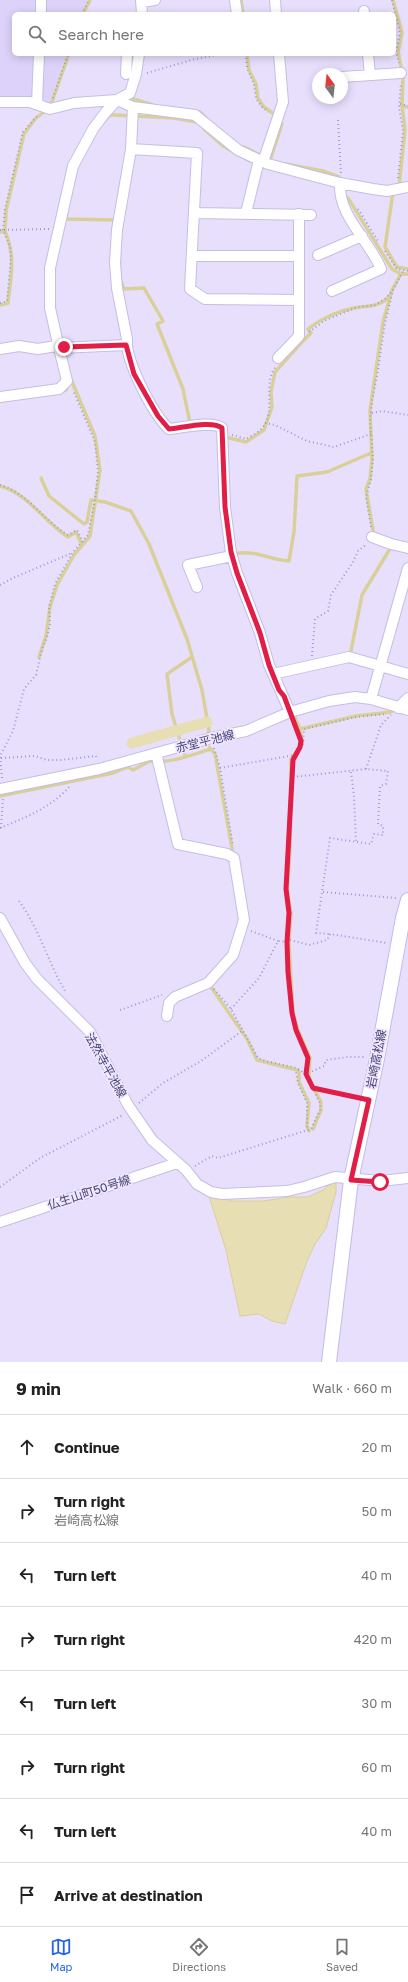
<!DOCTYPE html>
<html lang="en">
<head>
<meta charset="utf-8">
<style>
	:root { --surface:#fff; --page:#f2f2f2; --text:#222; --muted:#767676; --line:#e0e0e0; --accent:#2563eb }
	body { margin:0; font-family:"Golos Text","Noto Sans JP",sans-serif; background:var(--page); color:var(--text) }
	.compass { position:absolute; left:312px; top:68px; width:36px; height:36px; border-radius:50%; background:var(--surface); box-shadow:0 2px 10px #0003; rotate:345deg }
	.stop { position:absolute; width:12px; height:12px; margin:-9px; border:3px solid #e11d48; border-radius:50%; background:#fff }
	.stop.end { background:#e11d48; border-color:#fff; box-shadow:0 1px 4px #0008 }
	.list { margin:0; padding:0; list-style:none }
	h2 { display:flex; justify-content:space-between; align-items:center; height:52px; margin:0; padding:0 16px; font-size:17px }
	h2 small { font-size:13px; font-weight:400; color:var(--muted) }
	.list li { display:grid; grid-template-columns:26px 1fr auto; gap:12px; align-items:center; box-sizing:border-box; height:64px; padding:0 16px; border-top:1px solid var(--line) }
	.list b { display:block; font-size:15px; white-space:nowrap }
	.list p { margin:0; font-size:13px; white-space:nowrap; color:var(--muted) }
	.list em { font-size:13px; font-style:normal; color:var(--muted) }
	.icon { flex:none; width:22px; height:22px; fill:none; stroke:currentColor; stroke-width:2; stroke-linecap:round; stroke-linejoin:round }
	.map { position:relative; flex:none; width:408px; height:1362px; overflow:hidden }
	.search { position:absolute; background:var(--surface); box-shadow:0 2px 10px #0003; left:12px; right:12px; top:12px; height:44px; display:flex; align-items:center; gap:10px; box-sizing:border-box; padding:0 14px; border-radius:6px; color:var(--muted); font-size:15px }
	.sheet { height:564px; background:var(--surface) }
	nav { display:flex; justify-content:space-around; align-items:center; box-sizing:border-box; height:56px; border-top:1px solid var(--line); background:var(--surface); font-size:11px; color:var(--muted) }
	nav a { display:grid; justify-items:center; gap:2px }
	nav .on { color:var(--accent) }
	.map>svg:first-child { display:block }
</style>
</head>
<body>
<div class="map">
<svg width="408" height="1362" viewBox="0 0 408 1362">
	<rect width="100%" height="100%" fill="#e8dffd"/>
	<path fill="#ddd3fa" d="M 0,0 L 88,0 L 81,14 L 14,14 L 14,54 L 67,54 L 49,104 L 0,104 Z"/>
	<path fill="#e7dfb3" stroke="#d9d099" d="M 336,1180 L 336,1192 L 326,1228 L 315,1244 L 307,1261 L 285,1324 L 272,1321 L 259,1314 L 240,1316 L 226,1250 L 208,1193 L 231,1201 L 263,1201 L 290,1197 L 308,1197 L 323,1190 Z"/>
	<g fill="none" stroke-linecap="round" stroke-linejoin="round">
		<path stroke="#d9d099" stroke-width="3.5" d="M 241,0 L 243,14
			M 393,0 L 402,33 L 398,51 L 403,77 L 402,105 L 405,130 L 399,187
			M 83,14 L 90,0
			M 247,54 L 249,70 L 256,84 L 258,98 L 263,106 L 275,115 L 282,124 L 270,160
			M 127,97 L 153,105
			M 402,106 L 408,107
			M 196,112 L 200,112 L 207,119
			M 105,120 L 110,115 L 115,115 L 174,118 L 197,122
			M 204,129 L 223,146 L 250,161
			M 244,147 L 260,155
			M 286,164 L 323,171 L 339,177
			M 393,192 L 385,247 L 397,267 L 408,269
			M 348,198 L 392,269 L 401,274 L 408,274
			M 64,219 L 118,220
			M 5,231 L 6,211 L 24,134 L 35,119 L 50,107 L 69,54
			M 0,232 L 5,231 C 16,258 11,275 8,303 L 0,305
			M 121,281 L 124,289 L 144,288 L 163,321 L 157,324 L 183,389 L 190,423 L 192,423
			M 60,392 L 66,390 L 69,383
			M 225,437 L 246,442 L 264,430 L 272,407 L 271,392 L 275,372 L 301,343 L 311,333 L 308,329 C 319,320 336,312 350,309 C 365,305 380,309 390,295
			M 41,478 L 49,496 L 84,524 L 87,522 L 91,500 L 105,502 L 131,511 L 149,544 L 187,639 L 202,690 L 209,730 L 205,744 L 211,749
			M 0,486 C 29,494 44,522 68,537 L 76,532 L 82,545
			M 374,536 L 366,489 L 370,479 L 372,459 L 370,410 L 383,322 L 392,290 L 401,274
			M 234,554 C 256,549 269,560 289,561 L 294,532 L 297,476 L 327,472 L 371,453
			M 350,656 L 362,595 L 391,547 L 389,547
			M 39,657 L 46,636 L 50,607 L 57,585 L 74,555 L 90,536 L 100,470 L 95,436 L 70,377
			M 293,713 L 300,729 L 302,740 L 302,744 L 291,759 L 290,851 L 287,890 L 291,913 L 289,942 L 293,1013 L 298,1030 L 310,1058 L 309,1075 L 311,1083 L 321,1102 L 321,1110 L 313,1129
			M 300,729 L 356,716 L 391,712 L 396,708
			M 185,756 L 172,714 L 167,674 L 192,657
			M 0,796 L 113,773 L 128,767 L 133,770 L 150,761 C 165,765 195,754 211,749 L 215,754 L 232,848 L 231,854
			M 209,984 L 247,1039 L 257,1060 L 297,1070 L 299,1072 L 299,1082 L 309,1103 L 307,1126 L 309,1131"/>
		<path stroke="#e7dfb3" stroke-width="11" d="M 132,743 L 207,722"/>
		<g stroke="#c4bee3" stroke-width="12">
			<path id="minor" d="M 141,0 L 142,14
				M 235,0 L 237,14
				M 275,0 L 276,14
				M 142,2 L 155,0
				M 364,11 L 364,14
				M 41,14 L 41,0
				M 368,54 L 370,75
				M 126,74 L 127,54
				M 342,77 L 401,73
				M 0,102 L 30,102 L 50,109 L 74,103 L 117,100 L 133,107 L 195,115 L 238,150 L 268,164 L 340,183 L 373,189 L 387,191 L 408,187
				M 37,104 L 39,54
				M 133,107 L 131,149 L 117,230 L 115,263 L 117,288 L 127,339 C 125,361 153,414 169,429 C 182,428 212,420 222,428 L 225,507 L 231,553 L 237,573 L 260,633 L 269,665 L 290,712
				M 131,149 L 197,153 L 190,289 L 205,299 L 299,300
				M 263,162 L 283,102 L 279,54
				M 194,213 L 311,215
				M 246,213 L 259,160
				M 318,255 L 362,236
				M 192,256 L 299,256
				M 332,291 L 381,269 C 369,240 338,216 340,183
				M 0,349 L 19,346 L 38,349 L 56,346 L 59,348 L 50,308 L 50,268 L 73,166 L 93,129 L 105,113 L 117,100 L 130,93 L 136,74 L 139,54
				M 278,358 L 299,336 L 299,214
				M 0,397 L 59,389 L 67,381 L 59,348 L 126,345
				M 372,537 L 391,544 L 408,548
				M 197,587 L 188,565 L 232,556
				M 273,674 L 349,657 L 408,674
				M 371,699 L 408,568
				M 398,708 L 408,698
				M 156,753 L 178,844 L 227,854 L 234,858 L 244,920 L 233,955 L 208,983 L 175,997 L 169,1003 L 167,1016
				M 0,789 L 99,769 L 211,738 L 246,731 L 290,712 L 329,701 L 355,697 L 371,699 L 408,710
				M 0,918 L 25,963 L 37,979 L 90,1032 L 128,1105 L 152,1140 L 186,1170 L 197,1184 L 211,1192 L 222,1194 L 287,1191 L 304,1187 L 335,1177 L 381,1181 L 408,1178
				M 0,1222 L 177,1163"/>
		</g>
		<g stroke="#c2bbe9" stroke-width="16">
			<path id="secondary" d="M 329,1362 L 351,1180 L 377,1059 L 403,918 L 408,900"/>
		</g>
		<path stroke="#9f99d8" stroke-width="2" stroke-dasharray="1 3" stroke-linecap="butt" d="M 392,0 L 400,33 L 396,51 L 399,63
			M 82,14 L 89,0
			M 246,54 L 247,68 L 254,84 L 256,98 L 261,106 L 268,112
			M 147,73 L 195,59 L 223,54
			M 53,98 L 68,54
			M 400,104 L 408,106
			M 338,120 L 341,174
			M 398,178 L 403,131 L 399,107 L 401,83
			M 358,209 L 378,241
			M 0,230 L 49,229
			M 385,251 L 397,269 L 408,271
			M 0,303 L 7,301 L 11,258 L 10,246 L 3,230 L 5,209 L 21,140 L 23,132 L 37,116
			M 309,332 L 324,321 L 357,307 L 375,305 L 385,299 L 393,290 L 403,271
			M 372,413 L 382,411 L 408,415
			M 265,423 L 275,425 L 307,441 L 334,447 L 371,434
			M 232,435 L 246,439 C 251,436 258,433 262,428 C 277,412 262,381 276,367
			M 0,485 C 28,493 43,520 68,535 L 77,530 L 83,542
			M 371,527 L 366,497 L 371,479 L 373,458 L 370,421 L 372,401 L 378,370 L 385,323 L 393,290
			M 0,585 L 13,578 L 72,553
			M 312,656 L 315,619 L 328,611 L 331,595 L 353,562 L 358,551 L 367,544
			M 300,747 L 303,745 L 304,729 L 356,717 L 385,714
			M 214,748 L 220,768 L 233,846
			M 1,758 L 35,756 L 47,760 L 61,760 L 96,756 L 97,760
			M 220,768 L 295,755
			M 366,769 L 381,725 L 391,715
			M 351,772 L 354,796 L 356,842
			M 293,777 L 366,769 L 388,771 L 386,784 L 380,786 L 378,824 L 383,826 L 383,835 L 374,834 L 371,844 L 330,838 L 316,933 L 330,934
			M 2,778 L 0,756 L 13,731 L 24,689 L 36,675 L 42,649 L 47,637 L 50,624 L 49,607 L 55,584 L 73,552 L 88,535 L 95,499 L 98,472 L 95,442 L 73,390
			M 0,828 C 27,817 52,807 71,785
			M 1,828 L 3,798
			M 323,892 L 396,898
			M 19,901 C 39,928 48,962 65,991
			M 251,931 L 278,941
			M 214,989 L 231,1009 L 258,1058 L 265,1061 L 297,1068 L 306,1074 L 324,1066 L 326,1060 L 348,1057 L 366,1057
			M 231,1009 L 259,978 L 278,941 L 287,942 L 290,940 L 309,945 L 327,940 L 330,934 L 387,943
			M 120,1010 L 162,995
			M 299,1070 L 296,1072 L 298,1083 L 307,1103 L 307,1130
			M 313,1088 L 358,1097
			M 139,1103 L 163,1083 L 201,1061 L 242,1031
			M 195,1166 L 212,1156 L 218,1158 L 311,1129 L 320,1110 L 320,1103 L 306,1074 L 308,1058 L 296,1030 L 292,1013 L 287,942 L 289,913 L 286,889 L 289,804 L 293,777 L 293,760 L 300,747 L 301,741 L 294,721
			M 0,1187 L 40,1158 L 123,1115"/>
		<use href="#minor" stroke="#fff" stroke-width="10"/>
		<use href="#secondary" stroke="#fff" stroke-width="14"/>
	</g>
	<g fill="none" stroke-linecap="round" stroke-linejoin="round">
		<path stroke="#e11d48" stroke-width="5" d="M 64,347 L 126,345 L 134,374 L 158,416 L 169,429 C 182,428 212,420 222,428 L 225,507 L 231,552 L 237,573 L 260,633 L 269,665 L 279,690 L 284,696 L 301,741 L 300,747 L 293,760 L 286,889 L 289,913 L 287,942 L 288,972 L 292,1013 L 296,1030 L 308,1058 L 306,1074 L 313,1088 L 369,1100 L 351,1180 L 380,1182"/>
	</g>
	<g text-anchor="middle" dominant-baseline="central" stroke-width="3.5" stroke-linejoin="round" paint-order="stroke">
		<g font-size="12" fill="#494674" stroke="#eee6ff">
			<text transform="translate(205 741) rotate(-14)">赤堂平池線</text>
			<text transform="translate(376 1059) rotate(-79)">岩崎高松線</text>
			<text transform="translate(106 1065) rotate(61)">法然寺平池線</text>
			<text transform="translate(89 1192) rotate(-18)">仏生山町50号線</text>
		</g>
	</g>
</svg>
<svg class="compass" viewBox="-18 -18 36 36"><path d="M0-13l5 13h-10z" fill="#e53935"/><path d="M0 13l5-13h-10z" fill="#767676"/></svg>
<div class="stop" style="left:380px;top:1182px"></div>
<div class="stop end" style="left:64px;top:347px"></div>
<div class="search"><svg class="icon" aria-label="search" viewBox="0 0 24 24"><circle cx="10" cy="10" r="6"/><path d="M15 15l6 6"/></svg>Search here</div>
</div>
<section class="sheet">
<h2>9 min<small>Walk · 660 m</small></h2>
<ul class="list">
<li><svg class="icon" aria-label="ahead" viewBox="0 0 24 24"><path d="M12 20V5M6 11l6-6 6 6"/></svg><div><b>Continue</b></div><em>20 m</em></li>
<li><svg class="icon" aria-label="right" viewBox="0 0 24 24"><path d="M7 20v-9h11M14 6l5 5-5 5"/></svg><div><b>Turn right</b><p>岩崎高松線</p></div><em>50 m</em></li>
<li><svg class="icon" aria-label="left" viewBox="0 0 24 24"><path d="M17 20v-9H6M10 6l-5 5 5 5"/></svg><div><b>Turn left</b></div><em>40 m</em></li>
<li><svg class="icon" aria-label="right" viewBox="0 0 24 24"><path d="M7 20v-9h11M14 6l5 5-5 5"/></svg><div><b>Turn right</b></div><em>420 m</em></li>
<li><svg class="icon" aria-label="left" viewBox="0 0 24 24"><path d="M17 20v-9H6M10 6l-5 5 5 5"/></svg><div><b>Turn left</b></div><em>30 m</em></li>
<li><svg class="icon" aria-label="right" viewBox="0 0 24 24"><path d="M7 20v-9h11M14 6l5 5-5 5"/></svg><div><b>Turn right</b></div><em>60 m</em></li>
<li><svg class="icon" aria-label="left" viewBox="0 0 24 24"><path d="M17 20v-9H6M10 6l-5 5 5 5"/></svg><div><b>Turn left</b></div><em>40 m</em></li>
<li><svg class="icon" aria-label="arrive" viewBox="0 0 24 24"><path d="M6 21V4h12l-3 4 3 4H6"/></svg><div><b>Arrive at destination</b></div></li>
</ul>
</section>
<nav>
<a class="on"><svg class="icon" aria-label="map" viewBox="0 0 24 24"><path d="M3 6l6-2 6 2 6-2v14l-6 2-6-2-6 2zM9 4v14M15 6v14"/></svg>Map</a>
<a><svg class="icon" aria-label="directions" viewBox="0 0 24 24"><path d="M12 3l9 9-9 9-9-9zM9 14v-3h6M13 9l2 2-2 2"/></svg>Directions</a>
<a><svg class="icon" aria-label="saved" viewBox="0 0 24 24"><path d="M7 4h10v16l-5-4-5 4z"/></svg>Saved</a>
</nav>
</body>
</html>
